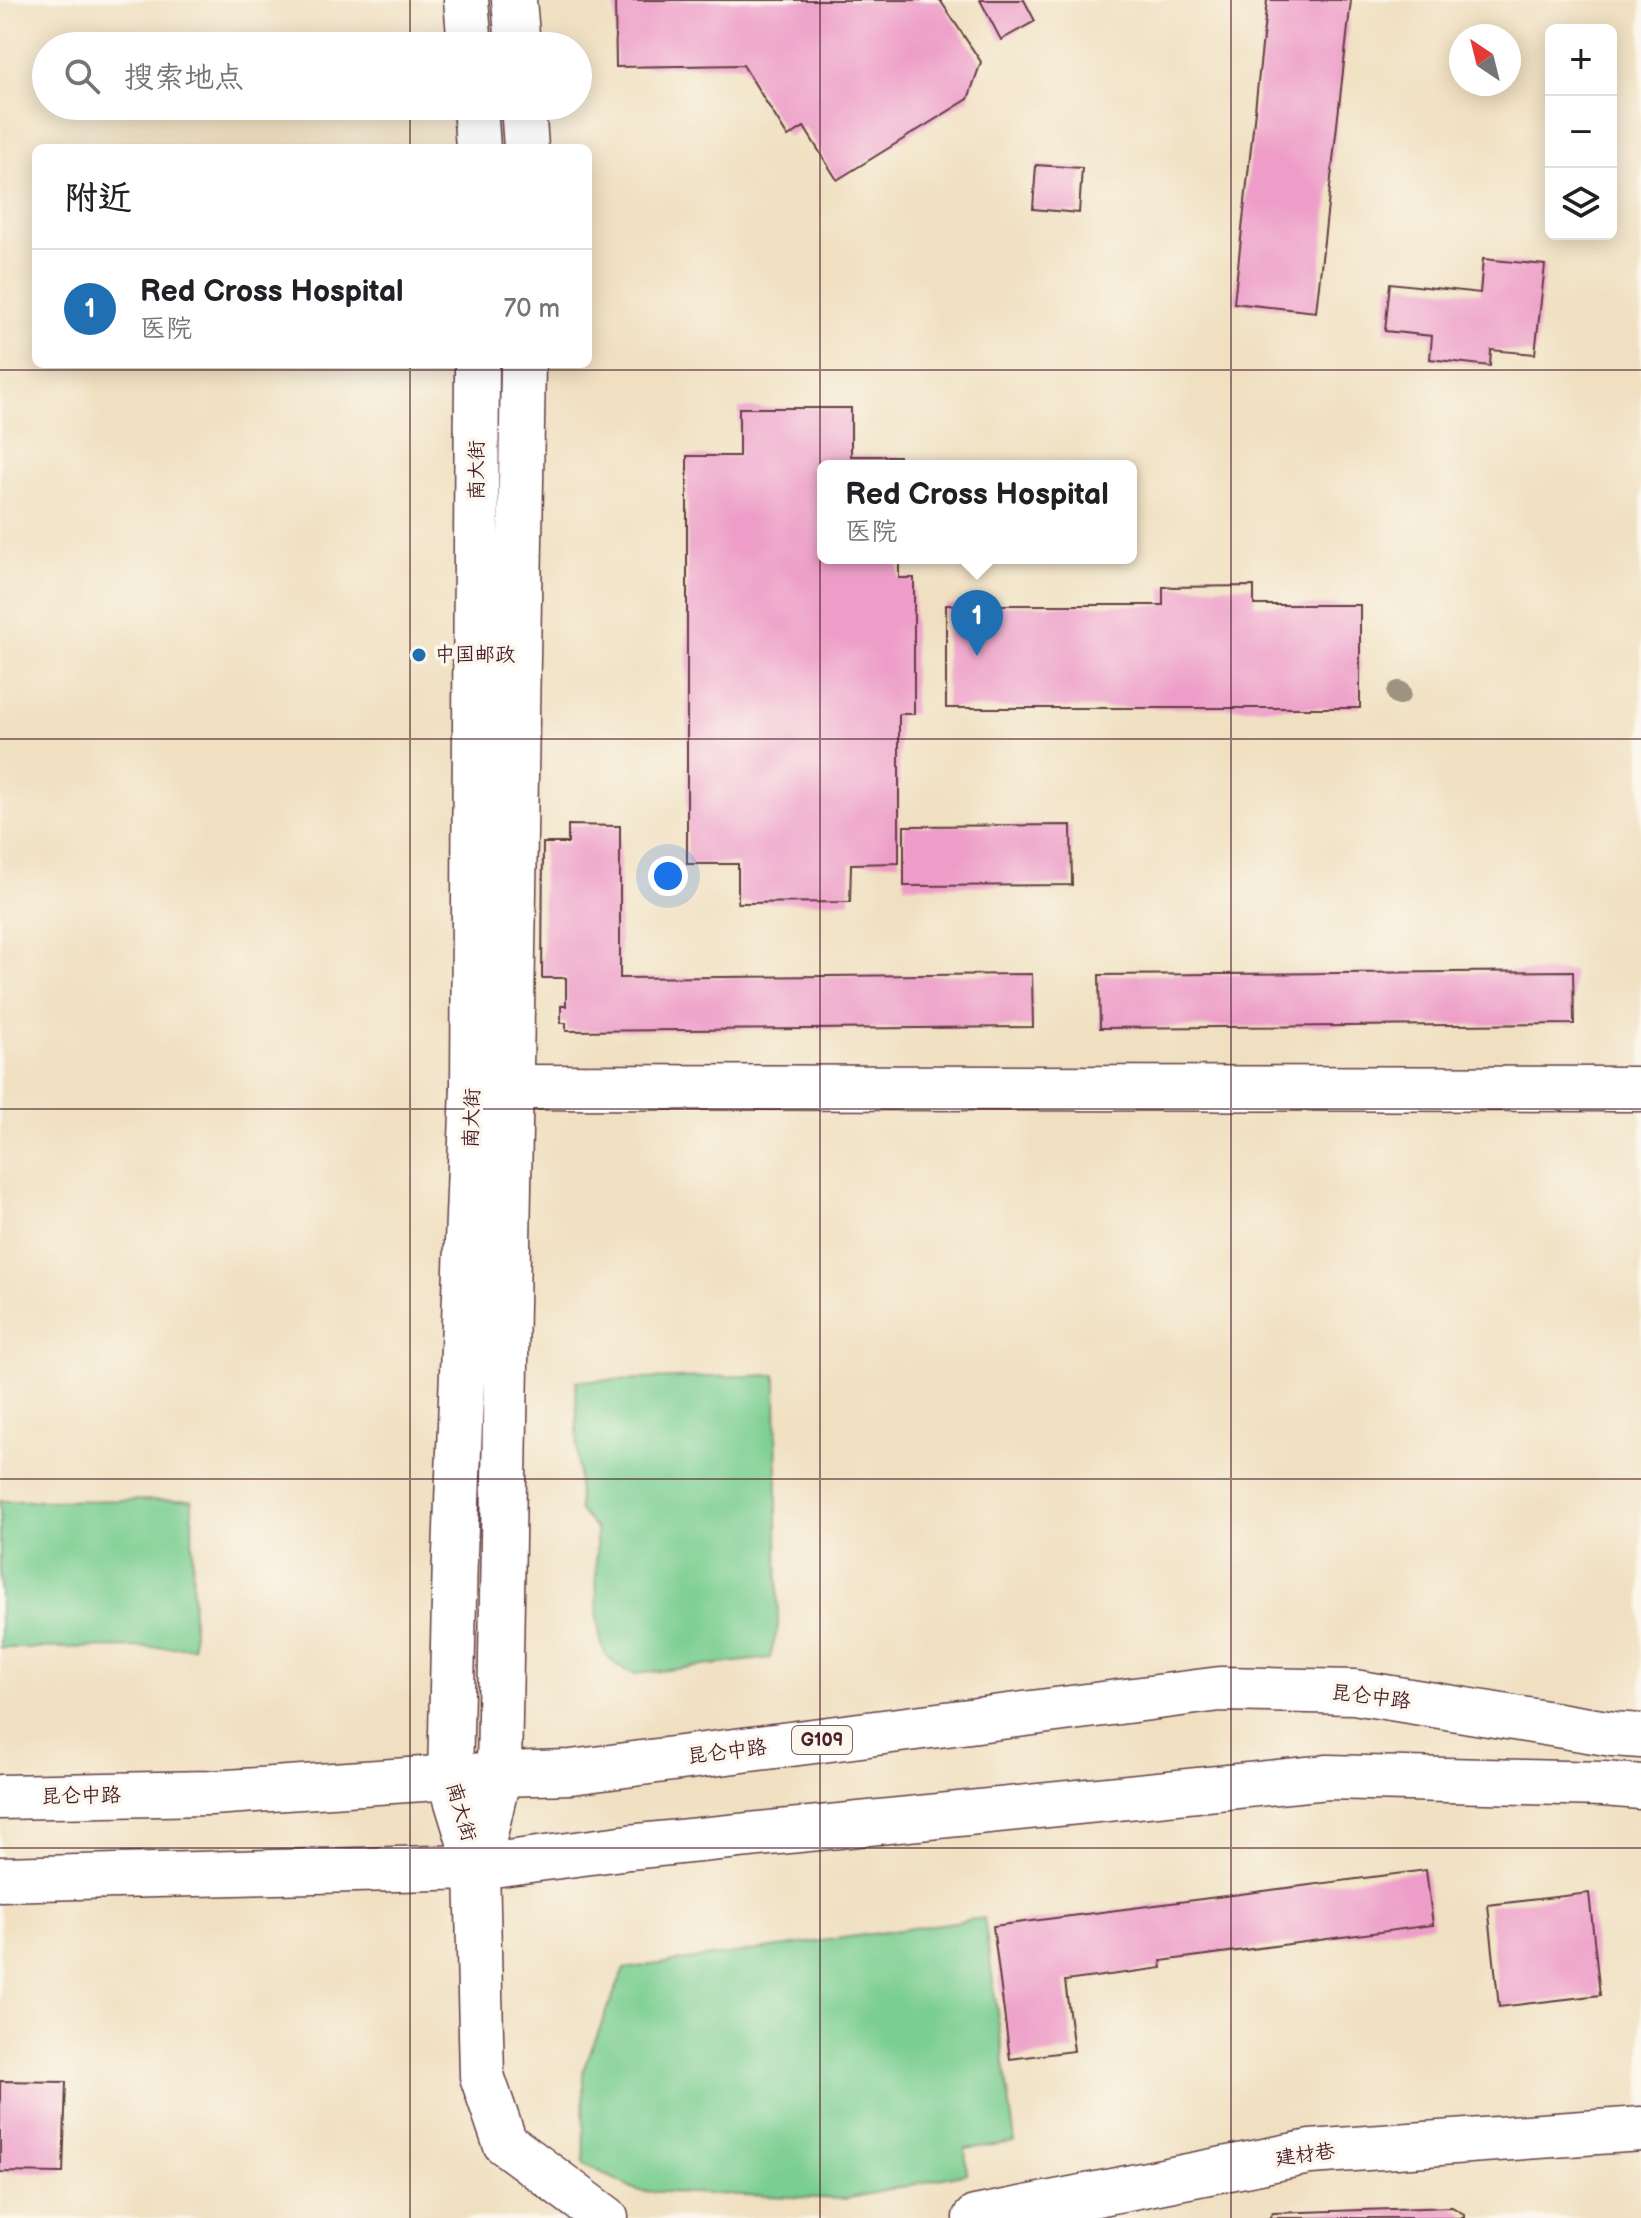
<!DOCTYPE html>
<html lang="zh">
<head>
<meta charset="utf-8">
<style>
	:root { --surface:#fff; --page:#f2f2f2; --text:#202124; --muted:#757577; --line:#e0e0e0; --accent:#1f6fb2 }
	body { margin:0; font-family:"Balsamiq Sans","LXGW WenKai TC",sans-serif; background:var(--page); color:var(--text) }
	.controls { position:absolute; right:24px; top:24px; display:grid; overflow:hidden; border-radius:12px; box-shadow:0 4px 20px #0003 }
	.controls button { width:72px; height:72px; display:grid; place-items:center; padding:0; border:0; border-bottom:2px solid var(--line); background:var(--surface); color:var(--text); font:40px sans-serif }
	.compass { position:absolute; left:1449px; top:24px; width:72px; height:72px; border-radius:50%; background:var(--surface); box-shadow:0 4px 20px #0003; rotate:325deg }
	.you { position:absolute; left:668px; top:876px; width:28px; height:28px; margin:-20px; border:6px solid #fff; border-radius:50%; background:#1a73e8; box-shadow:0 0 0 12px #1a73e833 }
	.badge { display:grid; place-items:center; width:52px; height:52px; border-radius:50%; background:var(--accent); color:#fff; font-size:26px; font-weight:700 }
	.pin { position:absolute; translate:-50% -66px; filter:drop-shadow(0 2px 4px #0008) }
	.pin::after { content:''; position:absolute; top:42px; width:28px; height:24px; background:inherit; clip-path:polygon(0 0,100% 0,50% 100%) }
	.popup { position:absolute; left:817px; top:460px; width:320px; height:104px; box-sizing:border-box; display:grid; place-content:center; border-radius:12px; background:var(--surface); filter:drop-shadow(0 2px 6px #0005); font-size:26px; white-space:nowrap; color:var(--muted) }
	.popup b { font-size:30px; color:var(--text) }
	.popup::after { content:''; position:absolute; left:50%; top:100%; margin-left:-16px; border:16px solid transparent; border-top-color:var(--surface) }
	.list { margin:0; padding:0; list-style:none }
	h2 { display:flex; justify-content:space-between; align-items:center; height:104px; margin:0; padding:0 32px; font-size:34px }
	h2 small { font-size:26px; font-weight:400; color:var(--muted) }
	.list li { display:grid; grid-template-columns:52px 1fr auto; gap:24px; align-items:center; box-sizing:border-box; height:120px; padding:0 32px; border-top:2px solid var(--line) }
	.list b { display:block; font-size:30px; white-space:nowrap }
	.list p { margin:0; font-size:26px; white-space:nowrap; color:var(--muted) }
	.list em { font-size:26px; font-style:normal; color:var(--muted) }
	.icon { flex:none; width:44px; height:44px; fill:none; stroke:currentColor; stroke-width:2; stroke-linecap:round; stroke-linejoin:round }
	.map { position:relative; flex:none; width:1641px; height:2218px; overflow:hidden }
	.search { position:absolute; background:var(--surface); box-shadow:0 4px 20px #0003; left:32px; top:32px; width:560px; height:88px; display:flex; align-items:center; gap:20px; box-sizing:border-box; padding:0 28px; border-radius:44px; color:var(--muted); font-size:30px }
	.panel { position:absolute; background:var(--surface); box-shadow:0 4px 20px #0003; left:32px; top:144px; width:560px; height:224px; border-radius:12px }
	.map>svg:first-child { display:block }
</style>
</head>
<body>
<div class="map">
<svg width="1641" height="2218" viewBox="0 0 1641 2218">
	<rect width="100%" height="100%" fill="#fbf7ec"/>
	<filter id="ink" filterUnits="userSpaceOnUse"><feTurbulence type="fractalNoise" baseFrequency=".0125" numOctaves="2"/><feDisplacementMap in="SourceGraphic" scale="16" xChannelSelector="R" yChannelSelector="G"/><feConvolveMatrix kernelMatrix="1 2 1 2 8 2 1 2 1" color-interpolation-filters="sRGB"/></filter>
	<filter id="wash" filterUnits="userSpaceOnUse"><feTurbulence type="fractalNoise" baseFrequency=".006" numOctaves="4" result="noise"/><feDisplacementMap in="SourceGraphic" scale="32" xChannelSelector="R" yChannelSelector="G"/><feGaussianBlur stdDeviation="1.8" result="paint"/><feColorMatrix in="noise" values="0 0 0 0 0 0 0 0 0 0 0 0 0 0 0 0 0 1.4 0 .05"/><feComposite in="paint" operator="in"/></filter>
	<g filter="url(#wash)">
		<rect width="100%" height="100%" fill="#f0e0c1"/>
		<path fill="#7ace91" stroke="#62765e" stroke-width="2" d="M 776,1375 L 778,1626 L 770,1658 L 634,1674 C 621,1669 611,1663 604,1651 C 594,1631 597,1555 596,1529 L 579,1510 L 576,1381 Z
			M 192,1500 L 193,1647 L 0,1648 L 0,1501 Z
			M 984,1918 L 1015,2142 L 965,2149 L 967,2173 L 845,2199 L 638,2191 L 584,2164 L 583,2070 L 624,1969 Z"/>
		<g id="blocks">
			<path fill="#ed9dc8" d="M 615,0 L 940,0 L 981,62 L 968,99 L 837,180 L 804,127 L 788,137 L 743,65 L 616,67 Z
				M 980,0 L 1024,0 L 1035,21 L 1001,40 Z
				M 1267,0 L 1351,0 L 1316,312 L 1234,303 Z
				M 1036,165 L 1082,168 L 1079,213 L 1033,209 Z
				M 1483,259 L 1545,265 L 1535,354 L 1491,350 L 1490,366 L 1430,359 L 1432,336 L 1385,331 L 1390,283 L 1480,293 Z
				M 739,408 L 851,408 L 851,456 L 899,456 L 899,466 L 823,466 L 823,558 L 899,558 L 899,578 L 914,578 L 914,714 L 899,714 L 899,863 L 851,864 L 850,902 L 738,903 L 738,864 L 687,864 L 687,456 L 739,456 Z
				M 1254,586 L 1254,605 L 1360,605 L 1360,708 L 946,708 L 946,605 L 1163,605 L 1163,587 Z
				M 568,825 L 620,826 L 620,978 L 1032,974 L 1033,1027 L 566,1031 L 566,1023 L 561,1023 L 561,1006 L 566,1006 L 566,978 L 542,978 L 543,843 L 568,843 Z
				M 1071,825 L 1072,885 L 904,886 L 904,826 Z
				M 1573,971 L 1574,1024 L 1100,1028 L 1099,975 Z
				M 1426,1870 L 1433,1925 L 1161,1961 L 1162,1968 L 1065,1981 L 1074,2051 L 1010,2059 L 993,1926 Z
				M 1589,1893 L 1600,1995 L 1499,2007 L 1488,1905 Z
				M 0,2081 L 66,2082 L 63,2173 L 0,2172 Z
				M 1452,2207 L 1464,2214 L 1464,2218 L 1269,2218 L 1273,2213 Z"/>
		</g>
	</g>
	<g filter="url(#ink)">
		<use href="#blocks" fill-opacity="0" stroke="#633c42" stroke-width="2"/>
		<g fill="none" stroke-linecap="round" stroke-linejoin="round">
			<g stroke="#633c42" stroke-width="47">
				<path id="street" d="M 473,1087 L 1641,1089
					M 477,1867 L 482,2076 L 505,2143 L 606,2218
					M 975,2218 L 1310,2152 L 1641,2129"/>
			</g>
			<g stroke="#633c42" stroke-width="47">
				<path id="secondary" d="M 466,0 L 470,46
					M 514,0 L 518,46
					M 475,106 L 478,148
					M 523,106 L 526,148
					M 478,1865 L 499,1774 L 523,364
					M 477,1867 L 450,1779 L 455,1554 L 473,1087 L 477,364"/>
			</g>
			<g stroke="#633c42" stroke-width="47">
				<path id="highway" d="M 0,1797 L 211,1793 L 499,1774 L 571,1772 L 1220,1689 L 1354,1692 L 1613,1734 L 1641,1736
					M 0,1879 L 477,1867 L 629,1847 L 1328,1777 L 1603,1784 L 1641,1787"/>
			</g>
			<use href="#street" stroke="#fff" stroke-width="44"/>
			<use href="#secondary" stroke="#fff" stroke-width="44"/>
			<use href="#highway" stroke="#fff" stroke-width="44"/>
		</g>
		<circle fill="#9c9380" cx="1399" cy="693" r="12"/>
	</g>
	<path fill="none" stroke="#4a1f2b" stroke-width="2" stroke-opacity="0.55" d="M 410,0 L 410,46M 820,0 L 820,2218M 1231,0 L 1231,2218M 410,106 L 410,148M 410,364 L 410,2218M 0,370 L 1641,370M 0,739 L 1641,739M 0,1109 L 1641,1109M 0,1479 L 1641,1479M 0,1848 L 1641,1848"/>
	<circle fill="#1f6fb2" stroke="#fbf7ec" stroke-width="3" cx="419" cy="655" r="8"/>
	<g text-anchor="middle" dominant-baseline="central" stroke-width="7" stroke-linejoin="round" paint-order="stroke">
		<rect fill="#fbf7ec" stroke="#7f6065" stroke-width="2" x="792" y="1726" width="60" height="28" rx="6"/>
		<g font-size="18" font-weight="bold" fill="#4a1f2b">
			<text x="822" y="1740">G109</text>
		</g>
		<g font-size="20" fill="#4a1f2b" stroke="#fbf7ec">
			<text transform="translate(477 470) rotate(-90)">南大街</text>
			<text transform="translate(472 1118) rotate(-88)">南大街</text>
			<text transform="translate(1371 1697) rotate(7)">昆仑中路</text>
			<text transform="translate(727 1752) rotate(-7)">昆仑中路</text>
			<text transform="translate(81 1796) rotate(-1)">昆仑中路</text>
			<text transform="translate(461 1812) rotate(74)">南大街</text>
			<text transform="translate(1305 2155) rotate(-8)">建材巷</text>
		</g>
		<g font-size="20" fill="#4a1f2b" stroke="#fbf7ec" text-anchor="start">
			<text x="435" y="655">中国邮政</text>
		</g>
	</g>
</svg>
<div class="controls">
<button>+</button>
<button>−</button>
<button><svg class="icon" aria-label="layers" viewBox="0 0 24 24"><path d="M12 4l9 5-9 5-9-5zM3 14l9 5 9-5"/></svg></button>
</div>
<svg class="compass" viewBox="-18 -18 36 36"><path d="M0-13l5 13h-10z" fill="#e53935"/><path d="M0 13l5-13h-10z" fill="#757577"/></svg>
<div class="you"></div>
<div class="pin badge" style="left:977px;top:656px">1</div>
<div class="popup"><b>Red Cross Hospital</b>医院</div>
<div class="search"><svg class="icon" aria-label="search" viewBox="0 0 24 24"><circle cx="10" cy="10" r="6"/><path d="M15 15l6 6"/></svg>搜索地点</div>
<section class="panel">
<h2>附近<small></small></h2>
<ul class="list">
<li><span class="badge">1</span><div><b>Red Cross Hospital</b><p>医院</p></div><em>70 m</em></li>
</ul>
</section>
</div>
</body>
</html>
